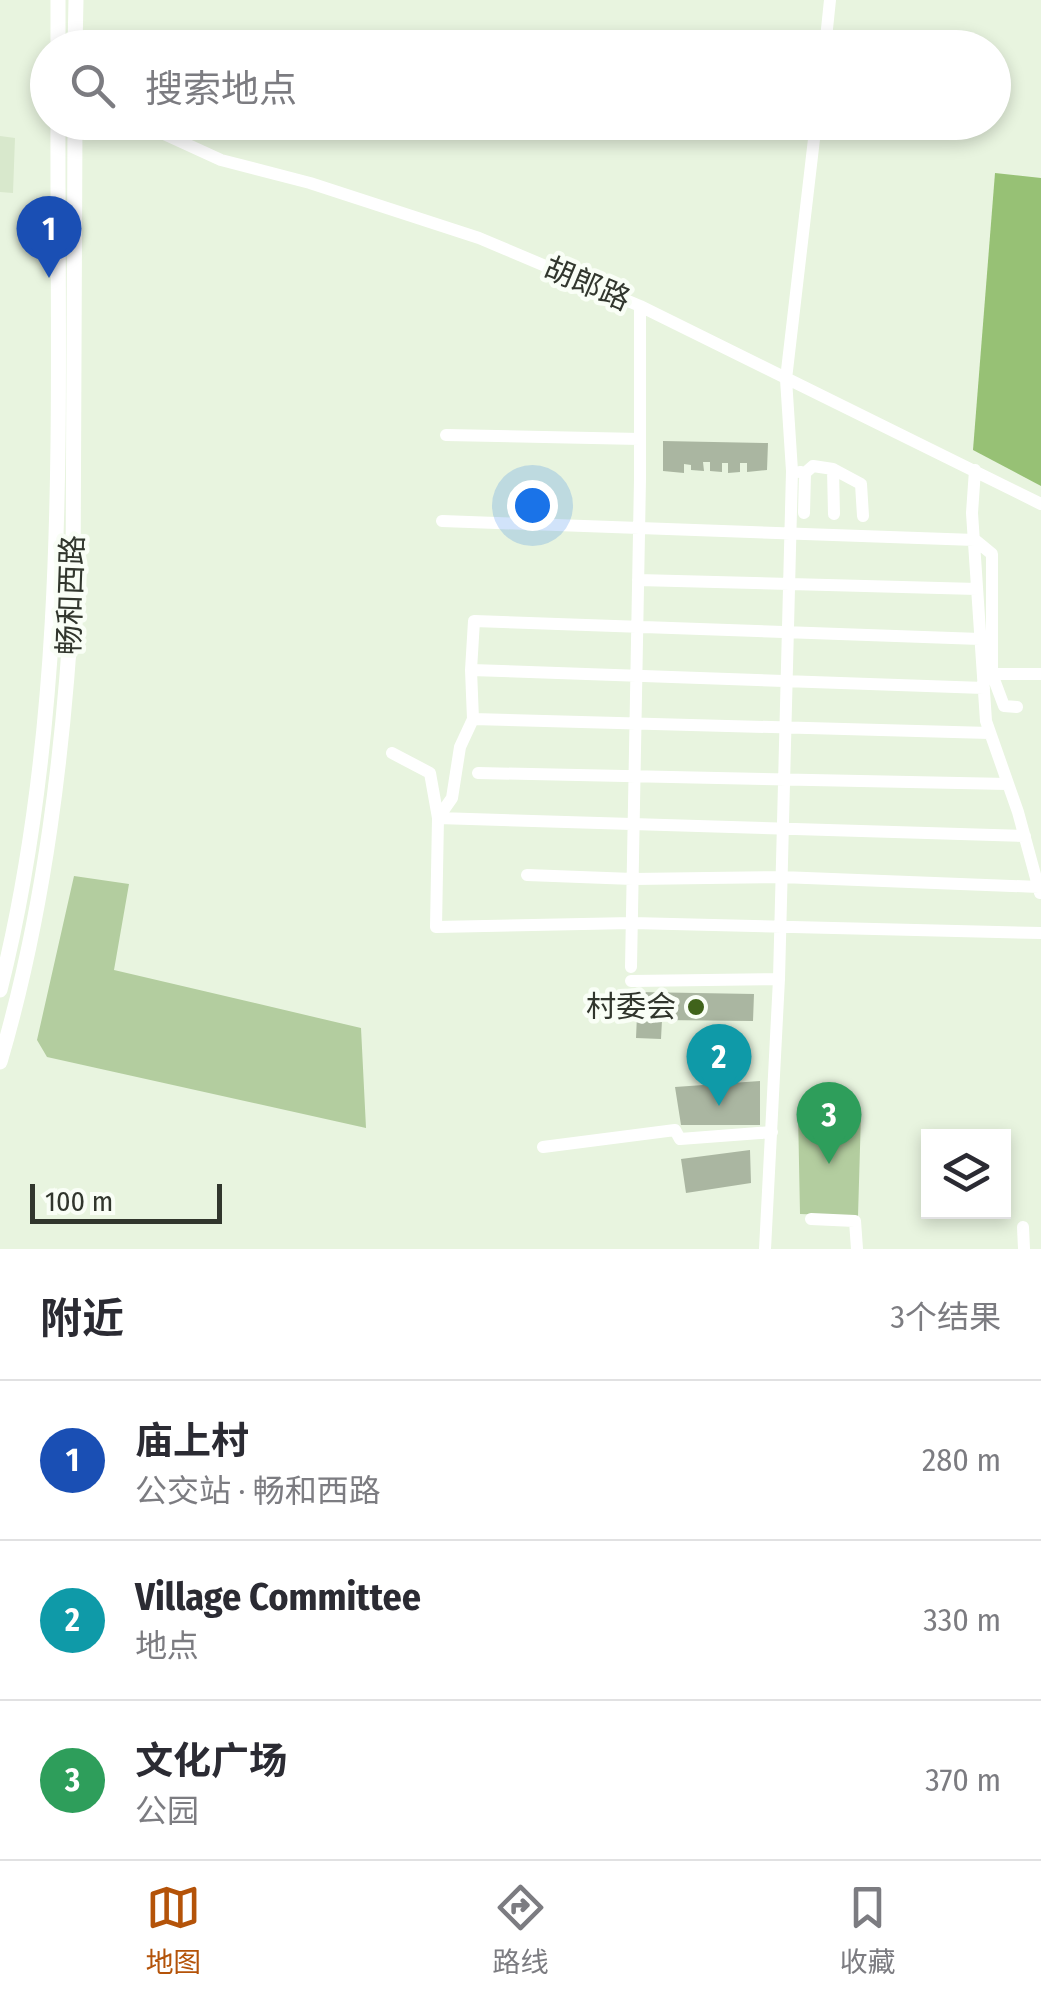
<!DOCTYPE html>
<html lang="zh">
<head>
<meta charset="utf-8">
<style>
	:root { --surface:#fff; --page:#f7f7f7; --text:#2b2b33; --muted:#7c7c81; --line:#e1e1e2; --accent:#b45309 }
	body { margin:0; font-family:"Fira Sans Condensed","Noto Sans SC",sans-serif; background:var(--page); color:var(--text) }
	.controls { position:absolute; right:30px; bottom:30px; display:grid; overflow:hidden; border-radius:0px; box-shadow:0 5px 15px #0003 }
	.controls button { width:90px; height:90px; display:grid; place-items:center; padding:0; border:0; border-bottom:2px solid var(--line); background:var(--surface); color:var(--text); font:50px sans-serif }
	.scale { position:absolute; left:30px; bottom:25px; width:192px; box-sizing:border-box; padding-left:10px; border:5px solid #31362d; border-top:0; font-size:28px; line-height:35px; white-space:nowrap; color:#31362d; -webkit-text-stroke:8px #f9fef6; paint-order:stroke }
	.you { position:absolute; left:532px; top:505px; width:35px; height:35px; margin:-25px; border:8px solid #fff; border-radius:50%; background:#1a73e8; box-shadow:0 0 0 15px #1a73e833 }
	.badge { display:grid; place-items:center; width:65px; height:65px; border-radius:50%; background:var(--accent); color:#fff; font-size:32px; font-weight:700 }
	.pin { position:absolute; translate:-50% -82px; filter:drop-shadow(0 2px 5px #0008) }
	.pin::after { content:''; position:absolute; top:52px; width:35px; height:30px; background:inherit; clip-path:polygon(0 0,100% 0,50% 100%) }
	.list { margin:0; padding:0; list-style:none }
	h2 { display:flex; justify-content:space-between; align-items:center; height:130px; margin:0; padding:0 40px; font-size:42px }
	h2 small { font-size:32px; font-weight:400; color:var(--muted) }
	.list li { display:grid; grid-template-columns:65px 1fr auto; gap:30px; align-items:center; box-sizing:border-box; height:160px; padding:0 40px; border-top:2px solid var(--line) }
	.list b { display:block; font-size:38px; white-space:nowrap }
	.list p { margin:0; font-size:32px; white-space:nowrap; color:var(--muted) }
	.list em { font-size:32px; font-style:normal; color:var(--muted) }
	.icon { flex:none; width:55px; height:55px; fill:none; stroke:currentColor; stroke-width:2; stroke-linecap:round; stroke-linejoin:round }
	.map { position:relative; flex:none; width:1041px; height:1249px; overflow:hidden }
	.search { position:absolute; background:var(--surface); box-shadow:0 5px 15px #0003; left:30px; right:30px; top:30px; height:110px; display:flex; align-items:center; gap:25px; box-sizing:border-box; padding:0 35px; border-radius:55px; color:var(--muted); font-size:38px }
	.sheet { height:610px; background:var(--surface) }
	nav { display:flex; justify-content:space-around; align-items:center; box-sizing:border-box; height:140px; border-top:2px solid var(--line); background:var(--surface); font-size:28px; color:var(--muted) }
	nav a { display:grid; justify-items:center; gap:5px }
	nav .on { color:var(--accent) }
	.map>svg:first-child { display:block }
</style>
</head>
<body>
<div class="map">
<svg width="1041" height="1249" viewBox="0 0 1041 1249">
	<rect width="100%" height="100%" fill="#e8f4df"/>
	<path fill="#d8e8cc" d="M 0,136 L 15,138 L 13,193 L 0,192 Z"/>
	<path fill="#b3cd9f" d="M 74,876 L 129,884 L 114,970 L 361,1028 L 366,1128 L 47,1057 L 37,1040 Z
		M 798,1112 L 861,1114 L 858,1216 L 800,1214 Z"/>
	<path fill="#97c175" d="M 995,173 L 1041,178 L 1041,486 L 973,450 Z"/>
	<path fill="#aab6a1" d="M 663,441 L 768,443 L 767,470 L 747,472 L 747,463 L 740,463 L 740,472 L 728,473 L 728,463 L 722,463 L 722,472 L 710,471 L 710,462 L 703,462 L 704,471 L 691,470 L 691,465 L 684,464 L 684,473 L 663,471 Z
		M 638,992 L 754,994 L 753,1021 L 662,1020 L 661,1039 L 636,1038 Z
		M 760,1081 L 760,1125 L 681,1125 L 675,1087 Z
		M 750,1150 L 751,1183 L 686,1193 L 681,1159 Z"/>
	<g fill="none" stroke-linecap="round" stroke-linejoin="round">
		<path stroke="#fff" stroke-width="12" d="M 825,48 L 830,0
			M 111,122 L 151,128 L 221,160 L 310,183 L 479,238 L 640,306 L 1041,504
			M 446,435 L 640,439
			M 833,469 L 861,484 L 863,516
			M 975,470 L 972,513 L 986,721 L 1018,812 L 1040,893
			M 800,472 L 805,473 L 804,513
			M 805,473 L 813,466 L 833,469 L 834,514
			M 442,521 L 975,540 L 992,554 L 992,674 L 1004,706 L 1017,707
			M 638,580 L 977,589
			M 471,670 L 984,688
			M 992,674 L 1041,674
			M 473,719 L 990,733
			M 392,753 L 430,773 L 438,818 L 436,927 L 632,923 L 1041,933
			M 478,773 L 1008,784
			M 438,818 L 452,798 L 460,747 L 473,719 L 471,670 L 474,621 L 980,639
			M 438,818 L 1025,836
			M 527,875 L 633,879 L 781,877 L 1039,887
			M 631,967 L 640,479 L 640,306
			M 631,981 L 779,979
			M 543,1147 L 675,1130 L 680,1139 L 772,1132
			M 811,1219 L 855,1221 L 857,1249
			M 1023,1227 L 1024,1249
			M 765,1249 L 779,979 L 792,471 L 786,379 L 816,122"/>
		<path stroke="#fff" stroke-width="15" d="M 58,48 L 58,0
			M 75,48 L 76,0
			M 0,990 C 71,707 57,412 58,122
			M 0,1062 C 45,909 64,748 73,589 L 75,122"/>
	</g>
	<circle fill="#40631b" stroke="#f9fef6" stroke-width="4" cx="696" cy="1007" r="10"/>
	<g text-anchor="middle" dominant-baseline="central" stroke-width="9" stroke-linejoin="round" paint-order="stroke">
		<g font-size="30" fill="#31362d" stroke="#f9fef6">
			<text transform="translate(587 284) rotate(23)">胡郎路</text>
			<text transform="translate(71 595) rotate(-88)">畅和西路</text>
		</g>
		<g font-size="30" fill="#31362d" stroke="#f9fef6" text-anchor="end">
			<text x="676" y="1007">村委会</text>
		</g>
	</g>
</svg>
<div class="controls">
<button><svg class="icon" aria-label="layers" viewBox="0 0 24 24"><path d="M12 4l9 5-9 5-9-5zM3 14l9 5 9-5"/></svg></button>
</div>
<div class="scale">100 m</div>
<div class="you"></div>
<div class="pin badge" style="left:49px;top:278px;background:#1a4fb4">1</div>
<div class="pin badge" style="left:719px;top:1106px;background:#0f9aa8">2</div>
<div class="pin badge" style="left:829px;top:1164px;background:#2e9e5b">3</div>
<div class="search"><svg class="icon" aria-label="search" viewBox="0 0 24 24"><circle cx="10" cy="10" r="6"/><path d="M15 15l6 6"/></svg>搜索地点</div>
</div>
<section class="sheet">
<h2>附近<small>3个结果</small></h2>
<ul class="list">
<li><span class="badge" style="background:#1a4fb4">1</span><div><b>庙上村</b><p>公交站 · 畅和西路</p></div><em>280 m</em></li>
<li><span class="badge" style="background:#0f9aa8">2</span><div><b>Village Committee</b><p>地点</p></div><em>330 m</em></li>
<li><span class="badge" style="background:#2e9e5b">3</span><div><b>文化广场</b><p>公园</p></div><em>370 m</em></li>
</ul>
</section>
<nav>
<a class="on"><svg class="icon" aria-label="map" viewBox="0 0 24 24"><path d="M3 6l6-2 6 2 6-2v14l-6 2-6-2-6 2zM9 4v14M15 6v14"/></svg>地图</a>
<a><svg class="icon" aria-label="directions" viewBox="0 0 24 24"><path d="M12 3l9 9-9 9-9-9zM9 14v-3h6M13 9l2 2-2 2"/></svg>路线</a>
<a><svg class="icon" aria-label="saved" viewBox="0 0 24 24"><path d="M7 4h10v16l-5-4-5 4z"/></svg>收藏</a>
</nav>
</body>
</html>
